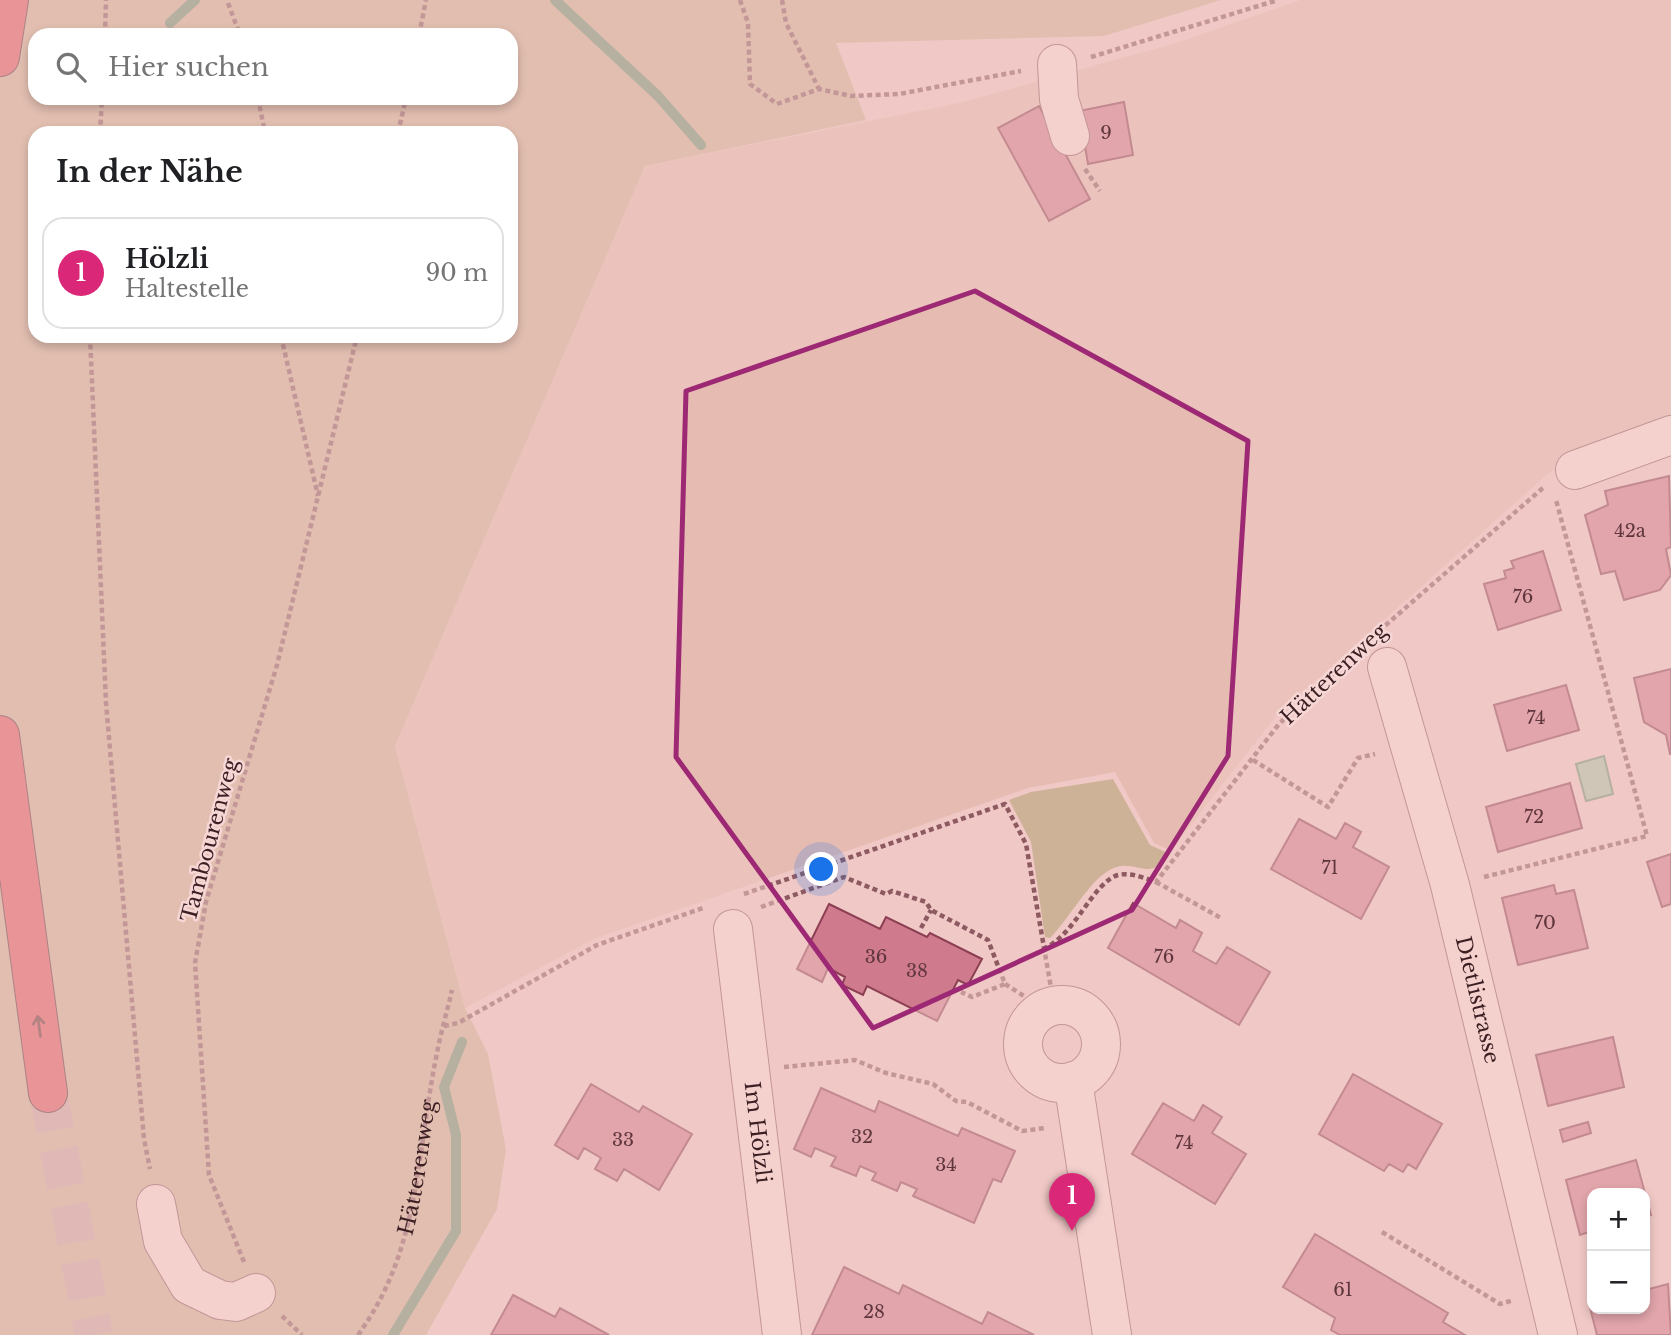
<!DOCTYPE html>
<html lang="de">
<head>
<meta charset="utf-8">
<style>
	:root { --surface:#fff; --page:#f2f2f2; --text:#202124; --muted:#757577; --line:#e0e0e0; --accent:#db2777 }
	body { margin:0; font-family:"Libre Baskerville",serif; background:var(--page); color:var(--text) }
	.controls { position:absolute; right:21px; bottom:21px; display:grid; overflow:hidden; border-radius:14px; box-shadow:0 4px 10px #0003 }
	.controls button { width:63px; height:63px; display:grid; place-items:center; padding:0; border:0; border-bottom:2px solid var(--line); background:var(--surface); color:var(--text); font:35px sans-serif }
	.you { position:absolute; left:822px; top:870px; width:24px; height:24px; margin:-18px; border:5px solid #fff; border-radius:50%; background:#1a73e8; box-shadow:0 0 0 10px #1a73e833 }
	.badge { display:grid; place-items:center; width:46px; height:46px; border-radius:50%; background:var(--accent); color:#fff; font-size:23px; font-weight:700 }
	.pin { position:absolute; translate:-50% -58px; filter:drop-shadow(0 2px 4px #0008) }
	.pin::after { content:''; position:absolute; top:37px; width:24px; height:21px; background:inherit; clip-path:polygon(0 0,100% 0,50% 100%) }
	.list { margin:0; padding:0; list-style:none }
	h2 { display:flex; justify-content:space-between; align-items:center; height:91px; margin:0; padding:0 28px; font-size:30px }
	h2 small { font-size:23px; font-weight:400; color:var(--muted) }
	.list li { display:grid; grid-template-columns:46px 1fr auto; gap:21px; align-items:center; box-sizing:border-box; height:112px; margin:0 14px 14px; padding:0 14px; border:2px solid var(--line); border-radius:21px }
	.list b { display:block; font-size:26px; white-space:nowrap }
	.list p { margin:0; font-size:23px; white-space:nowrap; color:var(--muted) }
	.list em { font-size:23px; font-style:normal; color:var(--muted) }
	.icon { flex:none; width:38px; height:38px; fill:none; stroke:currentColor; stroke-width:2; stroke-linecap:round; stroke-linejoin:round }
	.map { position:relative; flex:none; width:1671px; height:1335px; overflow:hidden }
	.search { position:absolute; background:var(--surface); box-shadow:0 4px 10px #0003; left:28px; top:28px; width:490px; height:77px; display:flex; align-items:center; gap:18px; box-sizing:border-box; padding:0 24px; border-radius:21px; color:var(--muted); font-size:26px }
	.panel { position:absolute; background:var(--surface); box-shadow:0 4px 10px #0003; left:28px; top:126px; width:490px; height:217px; border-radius:21px }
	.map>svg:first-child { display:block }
</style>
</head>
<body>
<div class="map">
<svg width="1671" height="1335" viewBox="0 0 1671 1335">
	<rect width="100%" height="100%" fill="#f0c8c5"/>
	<path fill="#e6bcb2" d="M 1300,0 L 1671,0 L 1671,422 L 1551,471 L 1276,716 L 1171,851 L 1154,843 L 1115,772 L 1028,788 L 594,939 L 465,1008 L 395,746 L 645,166 L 959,103 L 1176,43 Z"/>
	<path fill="#ceb298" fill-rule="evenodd" d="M 0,0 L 1221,0 L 1104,36 L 836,43 L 866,120 L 645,166 L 395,746 L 465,1008 L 488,1054 L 506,1150 L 497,1209 L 426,1335 L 0,1335 ZM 35,35 L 511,35 L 511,98 L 35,98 ZM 35,133 L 511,133 L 511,336 L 35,336 Z
		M 1113,779 L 1150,845 L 1170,854 C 1148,886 1135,854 1108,871 C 1088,883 1068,920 1050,938 L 1045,937 L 1031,842 L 1009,800 L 1031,792 Z"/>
	<path fill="#a7c3a9" stroke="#6d9271" stroke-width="2" d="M 1604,756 L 1613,794 L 1586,801 L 1576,764 Z"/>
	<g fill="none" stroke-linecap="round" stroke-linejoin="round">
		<path stroke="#6d9271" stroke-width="10" d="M 555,0 L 658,96 L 701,145
			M 170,23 L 195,0
			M 393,1335 L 456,1231 L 456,1135 L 444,1087 L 462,1042"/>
	</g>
	<path fill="#cf7a8d" stroke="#8c3f52" stroke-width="2" d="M 1124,102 L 1133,155 L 1088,164 L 1079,111 Z
		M 1039,106 L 1090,199 L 1049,221 L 998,128 Z
		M 1669,476 L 1671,547 L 1666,549 L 1671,575 L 1660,590 L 1624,600 L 1615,571 L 1601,574 L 1585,515 L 1608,505 L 1605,491 Z
		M 1543,551 L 1561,610 L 1498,630 L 1484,584 L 1506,578 L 1504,571 L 1514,568 L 1511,561 Z
		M 1671,669 L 1671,754 L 1670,754 L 1666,735 L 1644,722 L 1634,678 Z
		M 1566,685 L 1579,730 L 1507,751 L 1494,705 Z
		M 1570,783 L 1582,828 L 1498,852 L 1486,807 Z
		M 1299,819 L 1336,839 L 1345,823 L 1361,832 L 1353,847 L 1389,867 L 1361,919 L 1271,869 Z
		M 1671,854 L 1671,904 L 1662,907 L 1647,862 Z
		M 1554,885 L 1556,894 L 1574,890 L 1588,948 L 1518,965 L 1502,898 Z
		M 1133,903 L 1176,928 L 1180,920 L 1202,933 L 1193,951 L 1216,964 L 1227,947 L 1270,972 L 1239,1025 L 1108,948 Z
		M 829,904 L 880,929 L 886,917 L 927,937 L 930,933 L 982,959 L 968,985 L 958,980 L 937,1021 L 867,986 L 863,995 L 842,985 L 845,977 L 828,968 L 822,982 L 797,969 Z
		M 1613,1037 L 1624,1087 L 1548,1106 L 1536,1055 Z
		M 1353,1074 L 1442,1124 L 1416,1169 L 1408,1164 L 1403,1172 L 1389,1164 L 1384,1171 L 1319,1134 Z
		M 591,1084 L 639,1112 L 643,1106 L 692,1134 L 659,1190 L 624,1169 L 617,1181 L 595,1169 L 601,1158 L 584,1148 L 578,1159 L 555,1145 Z
		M 821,1088 L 875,1112 L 879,1101 L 958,1136 L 962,1128 L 1015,1151 L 1001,1182 L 993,1179 L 974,1223 L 913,1196 L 917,1189 L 901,1182 L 897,1191 L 872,1180 L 876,1173 L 860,1166 L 856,1176 L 831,1166 L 836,1157 L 815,1148 L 811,1157 L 794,1149 Z
		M 1163,1103 L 1194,1121 L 1203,1105 L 1222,1117 L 1212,1133 L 1246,1154 L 1215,1204 L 1132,1154 Z
		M 1588,1122 L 1591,1133 L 1563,1142 L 1560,1130 Z
		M 1636,1160 L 1651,1215 L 1645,1217 L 1645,1193 L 1592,1193 L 1592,1231 L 1580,1235 L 1566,1180 Z
		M 1315,1234 L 1448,1313 L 1443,1322 L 1465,1335 L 1340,1335 L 1331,1330 L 1335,1318 L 1283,1287 Z
		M 844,1267 L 899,1294 L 903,1285 L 982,1324 L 988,1312 L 1034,1335 L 812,1335 Z
		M 1668,1284 L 1671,1335 L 1597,1335 L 1589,1304 L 1592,1303 L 1592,1309 L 1645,1309 L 1645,1290 Z
		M 513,1295 L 555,1317 L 560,1308 L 609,1335 L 491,1335 Z"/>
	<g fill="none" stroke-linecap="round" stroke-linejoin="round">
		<path stroke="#cca6a5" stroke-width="38" stroke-dasharray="38 19" stroke-linecap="butt" d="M 48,1093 L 94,1335"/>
		<g stroke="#8c5a60" stroke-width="40">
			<g id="minor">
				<path d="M 1057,64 L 1059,99 L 1070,136"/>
				<path d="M 1575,470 L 1671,435"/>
				<path id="s2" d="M 1387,667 L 1450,885 L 1558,1335"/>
				<path id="s3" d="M 733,929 L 782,1335"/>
				<circle cx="1062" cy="1044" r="39"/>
				<path d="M 1073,1081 L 1112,1335"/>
				<path d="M 156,1204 L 163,1241 L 189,1285 L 220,1300 L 236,1302 L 256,1293"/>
			</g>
		</g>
		<g stroke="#592f36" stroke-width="40">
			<path id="highway" d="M 0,57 L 9,0
				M 0,735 L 48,1093"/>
		</g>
		<g stroke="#8c5a60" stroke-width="4.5" stroke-dasharray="5 3.5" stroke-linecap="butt">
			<path d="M 740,0 L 748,23 L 750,84 L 777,104 L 819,89 L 851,96 L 899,94 L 1021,71"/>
			<path d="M 782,0 L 786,23 L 819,89"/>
			<path d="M 228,3 L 240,35"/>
			<path d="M 105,35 L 106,0"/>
			<path d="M 419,35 L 426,0"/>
			<path d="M 1091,57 L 1278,0"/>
			<path d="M 258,98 L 265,133"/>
			<path d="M 100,133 L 102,98"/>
			<path d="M 398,133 L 406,98"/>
			<path d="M 1085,169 L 1100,191"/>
			<path d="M 90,336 L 106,703 L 144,1139 L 150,1169"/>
			<path d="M 281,336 L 318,496"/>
			<path d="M 1379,631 L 1544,487"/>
			<path d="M 1253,760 L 1328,807 L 1358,758 L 1375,754"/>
			<path d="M 1484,877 L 1647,836 L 1556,500"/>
			<path d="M 1156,882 L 1221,918"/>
			<path d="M 744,894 L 1005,804 L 1026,844 L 1054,1005"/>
			<path d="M 761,907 L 844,877 L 886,894 L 892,891 L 926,902 L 931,910 L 988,940 L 1005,984 L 972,997 L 961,992"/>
			<path d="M 921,928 L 931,910"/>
			<path d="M 1043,949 C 1076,935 1092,883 1118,875 C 1131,872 1144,878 1156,882 L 1279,724 L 1352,656"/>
			<path d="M 1005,984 L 1024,996 L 1038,1013"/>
			<path d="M 444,1026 L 458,1023 L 597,945 L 703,908"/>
			<path d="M 784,1067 L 855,1060 L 886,1073 L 933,1084 L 956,1101 L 967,1102 L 1022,1131 L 1045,1128"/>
			<path d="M 1382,1232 L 1500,1304 L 1514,1300"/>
			<path d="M 244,1262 L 209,1175 L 195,963 L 206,902 L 277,665 L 357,336"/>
			<path d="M 282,1316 L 302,1335"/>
			<path id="s1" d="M 358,1335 C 420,1250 416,1157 436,1058 C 440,1035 447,1012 452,990"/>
		</g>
		<use href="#minor" stroke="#fadbd9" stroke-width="38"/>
		<use href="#highway" stroke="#e15460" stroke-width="38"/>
	</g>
	<defs><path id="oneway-shaft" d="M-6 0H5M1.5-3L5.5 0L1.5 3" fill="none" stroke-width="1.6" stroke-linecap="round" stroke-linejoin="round" transform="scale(1.75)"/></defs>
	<use stroke="#6d2f35" href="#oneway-shaft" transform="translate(39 1026) rotate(-98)"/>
	<path d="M0 0H1671V1335H0ZM 975,291 L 1248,441 L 1228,756 L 1132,910 L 873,1028 L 676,757 L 686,391 Z" fill="#f0c8c5" fill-opacity=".55" fill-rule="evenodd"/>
	<path fill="none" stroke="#9d2874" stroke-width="5" stroke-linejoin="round" d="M 975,291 L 1248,441 L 1228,756 L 1132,910 L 873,1028 L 676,757 L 686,391 Z"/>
	<g text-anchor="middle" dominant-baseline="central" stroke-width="5" stroke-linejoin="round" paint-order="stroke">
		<g font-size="18" fill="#60363e">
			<text x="1106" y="133">9</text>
			<text x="1630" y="531">42a</text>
			<text x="1523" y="597">76</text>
			<text x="1536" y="718">74</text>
			<text x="1534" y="817">72</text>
			<text x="1330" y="868">71</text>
			<text x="1545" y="923">70</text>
			<text x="876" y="957">36</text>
			<text x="1164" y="957">76</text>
			<text x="917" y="971">38</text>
			<text x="862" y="1137">32</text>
			<text x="623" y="1140">33</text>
			<text x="1184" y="1143">74</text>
			<text x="946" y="1165">34</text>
			<text x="1343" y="1290">61</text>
			<text x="874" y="1312">28</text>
		</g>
		<g font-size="21" fill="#3b1f23" stroke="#f7d7d5">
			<text transform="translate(1334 674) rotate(-43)">Hätterenweg</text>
			<text transform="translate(210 840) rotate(-75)">Tambourenweg</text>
			<text stroke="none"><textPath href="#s2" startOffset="345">Dietlistrasse</textPath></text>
			<text stroke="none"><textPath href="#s3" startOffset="205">Im Hölzli</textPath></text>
			<text stroke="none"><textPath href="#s1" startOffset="180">Hätterenweg</textPath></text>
		</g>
	</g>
</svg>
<div class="controls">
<button>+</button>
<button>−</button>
</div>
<div class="you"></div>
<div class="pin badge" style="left:1072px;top:1231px">1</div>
<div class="search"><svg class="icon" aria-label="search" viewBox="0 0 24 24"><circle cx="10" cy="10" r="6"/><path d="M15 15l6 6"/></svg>Hier suchen</div>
<section class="panel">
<h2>In der Nähe<small></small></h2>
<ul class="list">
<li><span class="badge">1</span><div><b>Hölzli</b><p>Haltestelle</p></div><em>90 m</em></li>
</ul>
</section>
</div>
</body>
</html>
